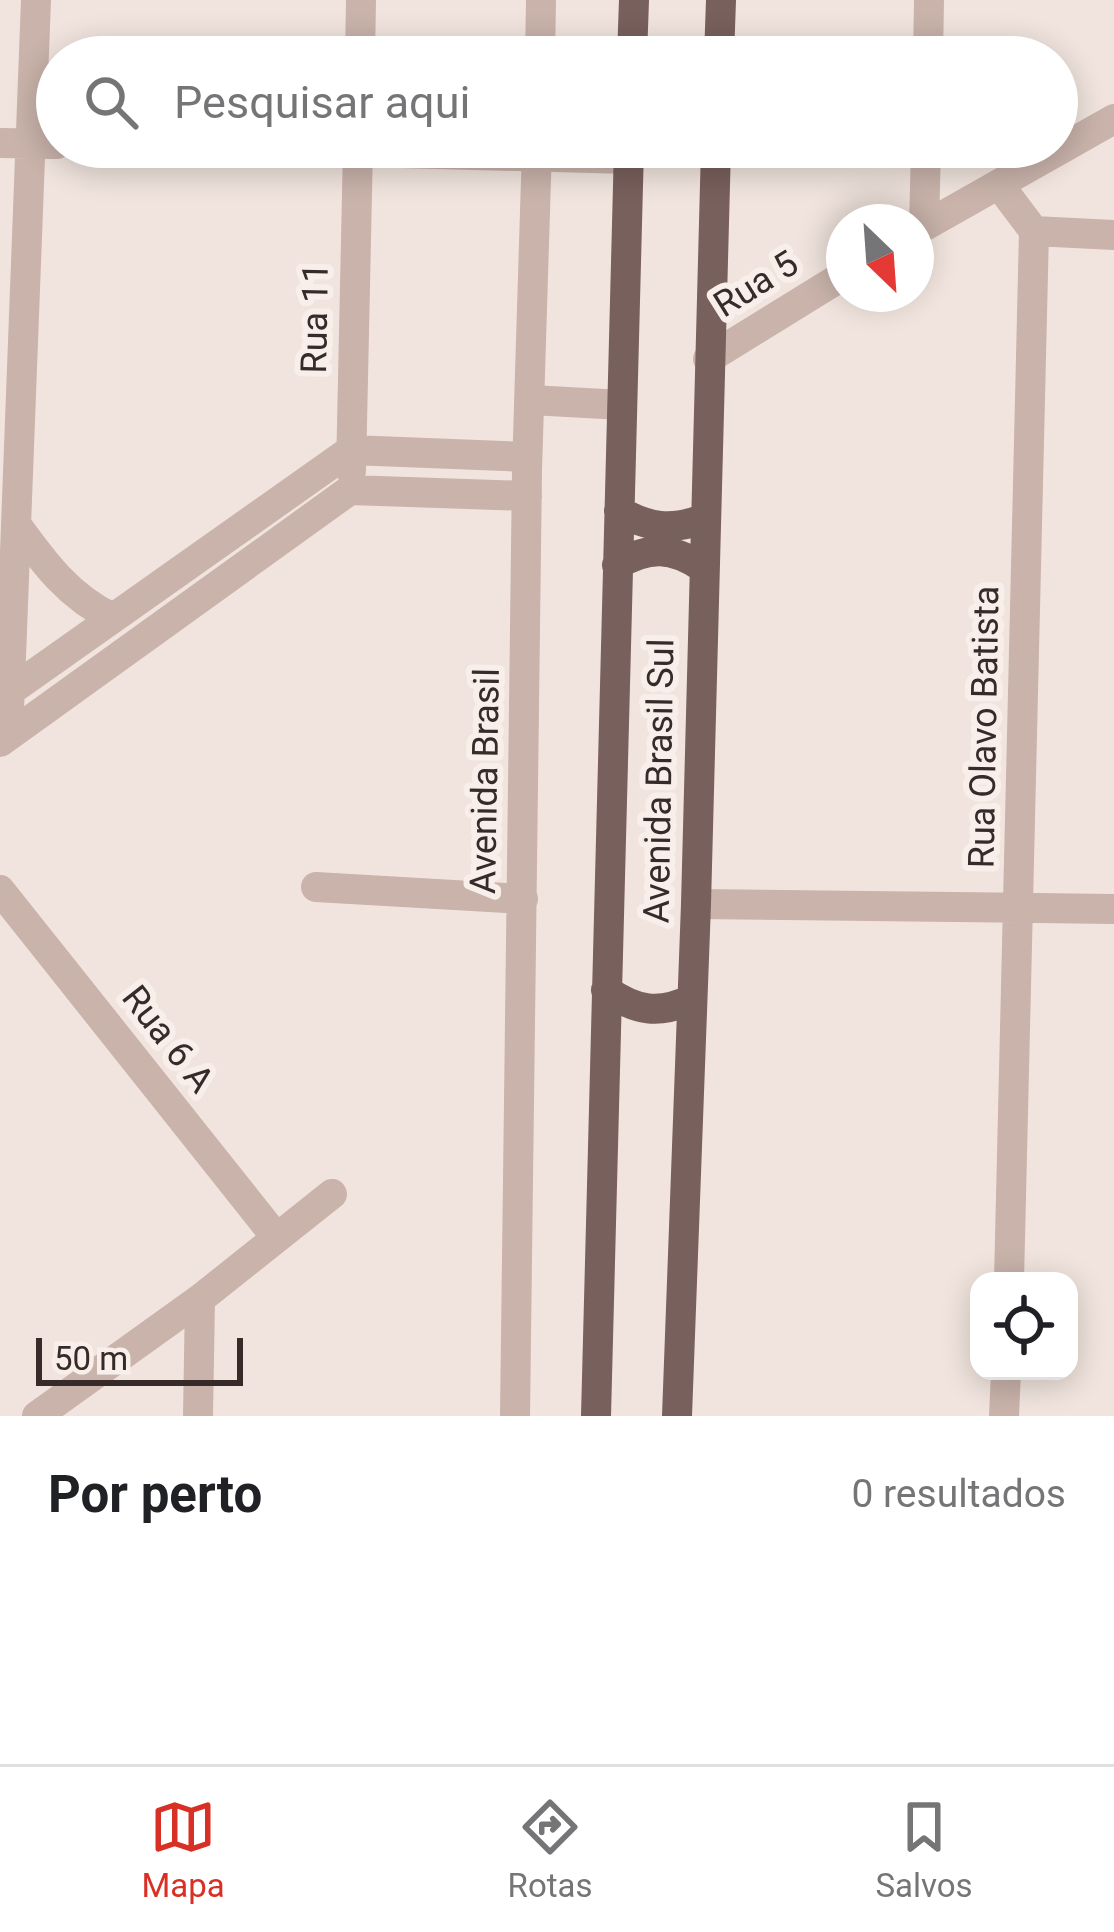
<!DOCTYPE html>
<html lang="pt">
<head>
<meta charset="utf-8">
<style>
	:root { --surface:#fff; --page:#f2f2f2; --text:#202124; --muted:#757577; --line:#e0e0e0; --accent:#d93025 }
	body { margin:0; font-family:Roboto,sans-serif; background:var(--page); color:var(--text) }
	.controls { position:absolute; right:36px; bottom:36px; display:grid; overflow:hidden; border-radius:24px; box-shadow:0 6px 30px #0003 }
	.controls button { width:108px; height:108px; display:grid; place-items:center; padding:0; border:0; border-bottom:3px solid var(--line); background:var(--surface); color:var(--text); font:60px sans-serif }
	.compass { position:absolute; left:826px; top:204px; width:108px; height:108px; border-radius:50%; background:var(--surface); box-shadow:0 6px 30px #0003; rotate:155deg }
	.scale { position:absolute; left:36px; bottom:30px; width:207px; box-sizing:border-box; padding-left:12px; border:6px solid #372b2a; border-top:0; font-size:33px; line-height:42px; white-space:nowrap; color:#372b2a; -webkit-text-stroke:9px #f9efea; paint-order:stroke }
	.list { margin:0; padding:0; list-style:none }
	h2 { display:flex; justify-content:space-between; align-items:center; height:156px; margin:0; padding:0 48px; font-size:51px }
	h2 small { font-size:39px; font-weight:400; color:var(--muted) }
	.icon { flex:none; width:66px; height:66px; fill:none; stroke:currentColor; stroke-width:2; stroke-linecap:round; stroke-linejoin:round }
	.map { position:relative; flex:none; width:1114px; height:1416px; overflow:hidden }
	.search { position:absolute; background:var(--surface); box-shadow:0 6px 30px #0003; left:36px; right:36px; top:36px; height:132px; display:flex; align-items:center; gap:30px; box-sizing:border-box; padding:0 42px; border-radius:66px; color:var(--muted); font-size:45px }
	.sheet { height:348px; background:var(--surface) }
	nav { display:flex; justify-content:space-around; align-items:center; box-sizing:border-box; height:168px; border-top:3px solid var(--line); background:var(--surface); font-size:33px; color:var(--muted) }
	nav a { display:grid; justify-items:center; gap:6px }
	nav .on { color:var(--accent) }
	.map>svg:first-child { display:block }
</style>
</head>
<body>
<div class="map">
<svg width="1114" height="1416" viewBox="0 0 1114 1416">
	<rect width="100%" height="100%" fill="#f1e4de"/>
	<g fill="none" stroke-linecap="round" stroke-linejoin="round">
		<path stroke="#c9b3ab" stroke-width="30" d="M 360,57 L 361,0
			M 540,57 L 541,0
			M 928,57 L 929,0
			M 0,143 L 57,144
			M 174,147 L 628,159
			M 1000,186 L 1034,231 L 1009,1281
			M 924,226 L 926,147
			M 916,231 L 1114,119
			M 1034,231 L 1114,235
			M 708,359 L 844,275
			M 531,400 L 622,405
			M 351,471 L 358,147
			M 16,524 C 44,563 69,597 113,618
			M 0,698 L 351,450 L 527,457
			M 8,736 L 36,0
			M 0,742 L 350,490 L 527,496
			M 316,887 L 523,899
			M 0,890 L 276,1237
			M 696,904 L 1114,909
			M 37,1416 L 200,1299 L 332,1194
			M 198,1416 L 200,1299
			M 515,1416 L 527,470 L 537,147
			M 1004,1416 L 1006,1371"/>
		<path stroke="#78605c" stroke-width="30" d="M 632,57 L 634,0
			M 719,57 L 721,0
			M 619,511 C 649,528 671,531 703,519
			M 617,565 C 649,546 672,547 702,567
			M 606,990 C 636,1011 659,1015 692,999
			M 596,1416 L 629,147
			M 677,1416 L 696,904 L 716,147"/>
	</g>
	<g text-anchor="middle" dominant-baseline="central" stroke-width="12" stroke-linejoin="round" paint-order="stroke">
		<g font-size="36" fill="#372b2a" stroke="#f9efea">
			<text transform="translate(756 284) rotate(-32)">Rua 5</text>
			<text transform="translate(315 318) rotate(-89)">Rua 11</text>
			<text transform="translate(984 727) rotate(-89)">Rua Olavo Batista</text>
			<text transform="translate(485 781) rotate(-89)">Avenida Brasil</text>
			<text transform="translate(659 781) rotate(-89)">Avenida Brasil Sul</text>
			<text transform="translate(168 1039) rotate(52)">Rua 6 A</text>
		</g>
	</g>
</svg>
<div class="controls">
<button><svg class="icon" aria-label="locate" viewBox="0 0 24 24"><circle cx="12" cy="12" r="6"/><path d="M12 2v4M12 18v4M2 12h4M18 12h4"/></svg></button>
</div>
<svg class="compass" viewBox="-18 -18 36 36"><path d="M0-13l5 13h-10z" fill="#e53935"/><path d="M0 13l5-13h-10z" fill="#757577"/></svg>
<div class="scale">50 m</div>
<div class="search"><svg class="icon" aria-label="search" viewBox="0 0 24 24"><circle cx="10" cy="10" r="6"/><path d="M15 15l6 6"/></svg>Pesquisar aqui</div>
</div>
<section class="sheet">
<h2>Por perto<small>0 resultados</small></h2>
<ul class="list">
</ul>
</section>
<nav>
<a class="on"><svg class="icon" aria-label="map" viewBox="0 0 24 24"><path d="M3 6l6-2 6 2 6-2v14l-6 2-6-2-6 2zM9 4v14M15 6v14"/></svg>Mapa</a>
<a><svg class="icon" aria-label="directions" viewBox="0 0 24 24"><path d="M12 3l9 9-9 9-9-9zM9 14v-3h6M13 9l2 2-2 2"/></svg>Rotas</a>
<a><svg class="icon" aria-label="saved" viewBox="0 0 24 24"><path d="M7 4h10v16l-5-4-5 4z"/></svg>Salvos</a>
</nav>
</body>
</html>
